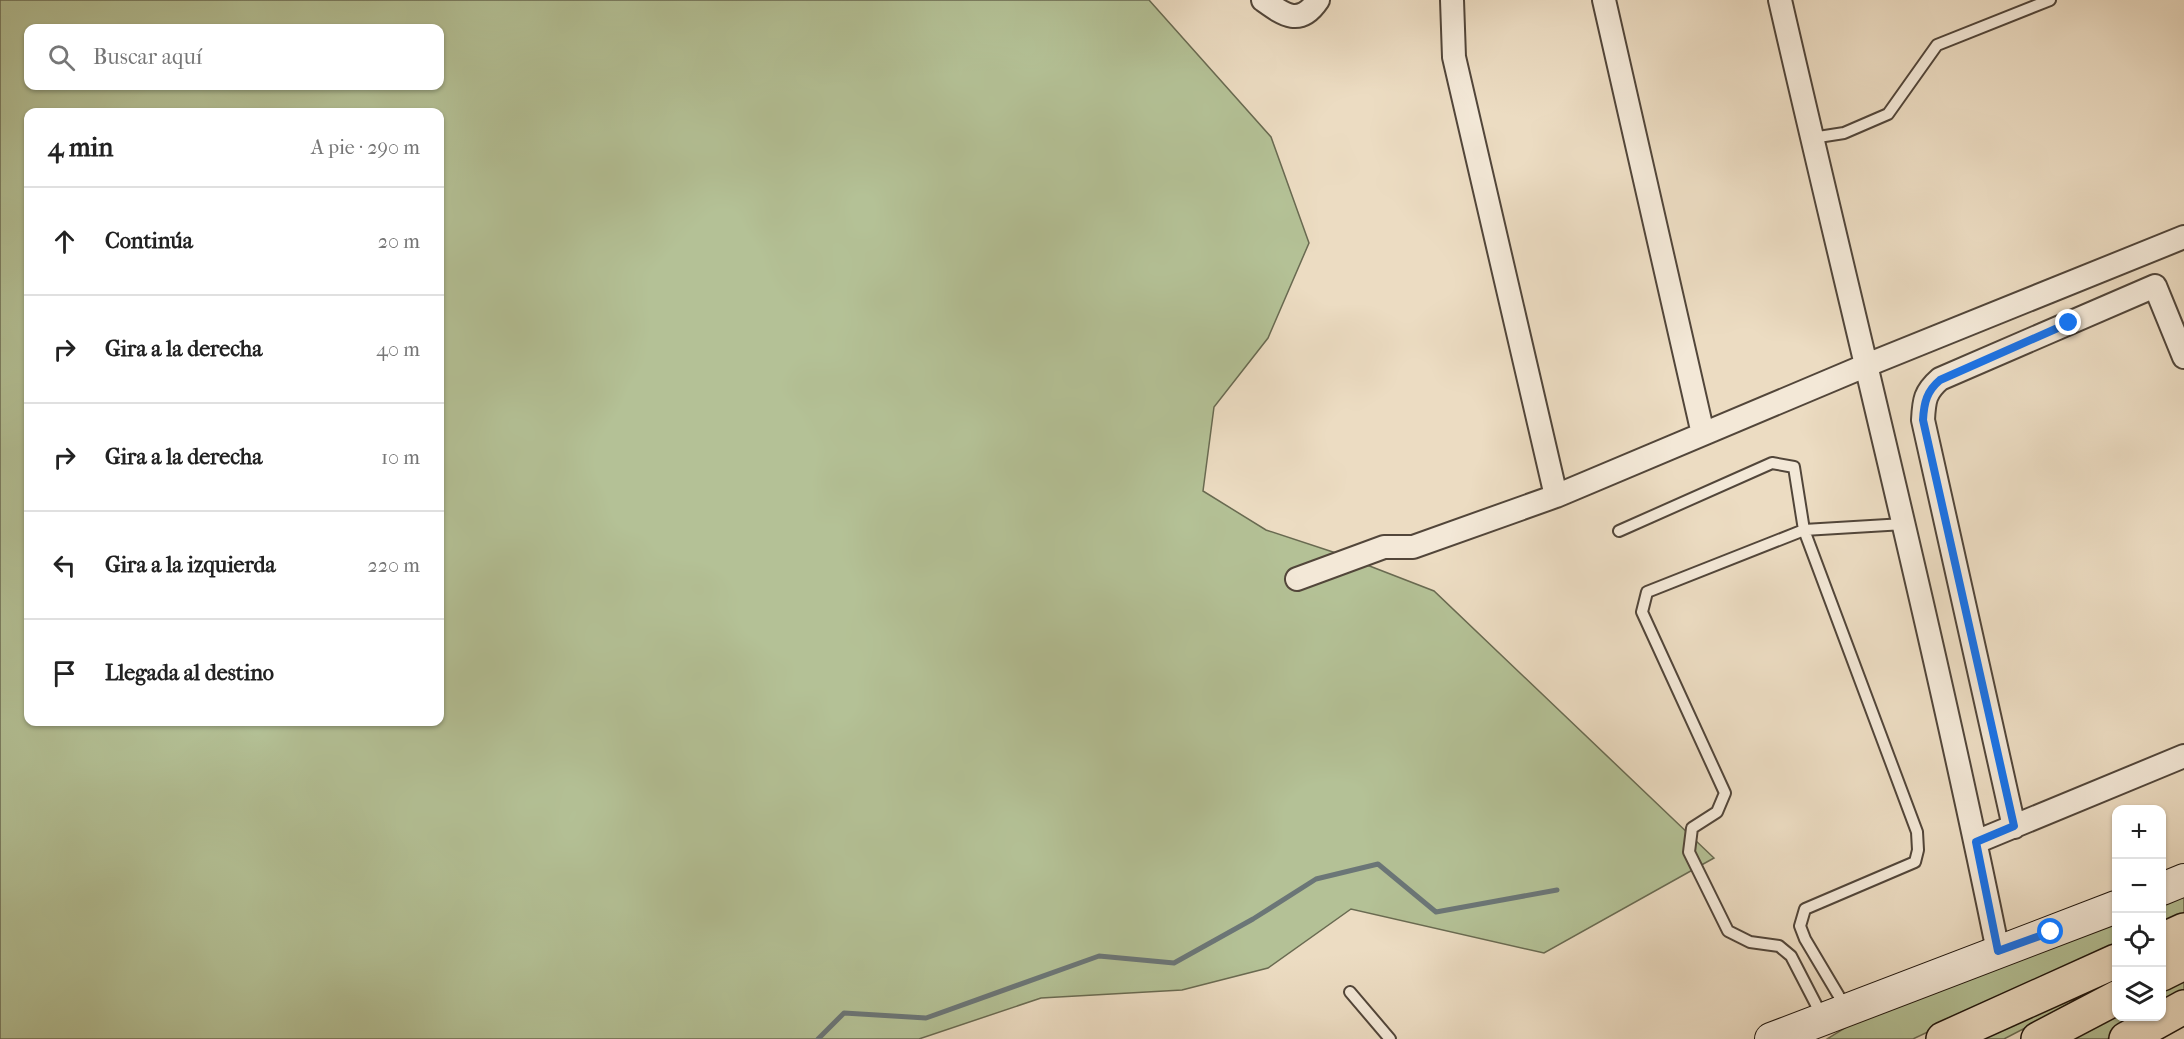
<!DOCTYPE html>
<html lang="es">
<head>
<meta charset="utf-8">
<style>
	:root { --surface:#fff; --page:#f2f2f2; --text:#222; --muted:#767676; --line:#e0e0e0 }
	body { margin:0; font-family:"IM FELL French Canon",serif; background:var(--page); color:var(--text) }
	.controls { position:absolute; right:18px; bottom:18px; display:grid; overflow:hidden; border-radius:12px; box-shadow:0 2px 4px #0004 }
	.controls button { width:54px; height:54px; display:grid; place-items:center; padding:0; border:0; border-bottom:2px solid var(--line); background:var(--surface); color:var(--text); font:30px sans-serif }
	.stop { position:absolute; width:18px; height:18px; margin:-14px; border:4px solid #1a73e8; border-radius:50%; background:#fff }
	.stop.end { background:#1a73e8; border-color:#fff; box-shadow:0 2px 6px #0008 }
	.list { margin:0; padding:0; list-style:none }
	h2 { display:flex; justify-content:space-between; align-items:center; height:78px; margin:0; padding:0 24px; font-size:26px }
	h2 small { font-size:20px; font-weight:400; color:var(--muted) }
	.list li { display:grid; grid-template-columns:39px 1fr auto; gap:18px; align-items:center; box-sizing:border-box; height:108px; padding:0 24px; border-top:2px solid var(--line) }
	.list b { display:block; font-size:22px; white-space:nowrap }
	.list em { font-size:20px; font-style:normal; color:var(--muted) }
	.icon { flex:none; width:33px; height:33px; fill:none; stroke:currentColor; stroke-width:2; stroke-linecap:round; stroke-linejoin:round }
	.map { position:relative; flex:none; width:2184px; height:1039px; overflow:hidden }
	.search { position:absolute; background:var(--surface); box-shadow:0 2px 4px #0004; left:24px; top:24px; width:420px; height:66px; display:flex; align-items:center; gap:15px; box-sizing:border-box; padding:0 21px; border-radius:12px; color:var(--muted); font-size:22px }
	.panel { position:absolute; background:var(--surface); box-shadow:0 2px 4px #0004; left:24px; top:108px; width:420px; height:618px; border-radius:12px }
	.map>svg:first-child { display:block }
</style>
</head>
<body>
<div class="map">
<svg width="2184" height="1039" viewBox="0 0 2184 1039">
	<rect width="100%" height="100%" fill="#ecdcc2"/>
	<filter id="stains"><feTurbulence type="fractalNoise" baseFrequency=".00333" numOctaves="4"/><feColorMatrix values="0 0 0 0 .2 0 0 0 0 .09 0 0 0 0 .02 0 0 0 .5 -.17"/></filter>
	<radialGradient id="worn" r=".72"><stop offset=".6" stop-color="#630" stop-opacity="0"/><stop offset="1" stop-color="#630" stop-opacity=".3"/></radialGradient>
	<path fill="#b4c196" stroke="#696a51" stroke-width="1.5" fill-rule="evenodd" d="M 0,0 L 1149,0 L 1271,137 L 1309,243 L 1268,338 L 1214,407 L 1203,491 L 1266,530 L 1336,553 L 1434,591 L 1714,858 L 1544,953 L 1351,909 L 1268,968 L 1182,990 L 1041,998 L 919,1039 L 0,1039 ZM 28,28 L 440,28 L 440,86 L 28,86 ZM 28,112 L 440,112 L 440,722 L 28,722 Z
		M 2184,890 L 2184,919 L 2162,929 L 2162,899 Z
		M 2116,915 L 2116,948 L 1968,1013 L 1913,1039 L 1827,1039 L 1902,993 Z
		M 2116,964 L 2116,981 L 2004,1039 L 1952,1039 Z
		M 2184,970 L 2184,998 L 2162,1010 L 2162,982 Z
		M 2116,1006 L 2116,1016 L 2150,1017 L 2107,1039 L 2054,1039 Z"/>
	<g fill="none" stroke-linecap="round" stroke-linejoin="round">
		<path stroke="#6b7677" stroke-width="5" d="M 818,1039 L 844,1013 L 926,1018 L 1099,956 L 1174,963 L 1253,919 L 1316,879 L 1378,864 L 1436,912 L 1557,890"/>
		<g stroke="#52463a" stroke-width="14">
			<path id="lane" d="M 1812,138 L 1844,133 L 1888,114 L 1937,45 L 2050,0
				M 1619,531 L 1772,463 L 1794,467 L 1804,530 L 1917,832 L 1918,850 L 1915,862 L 1805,909 L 1800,926 L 1805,939 L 1846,1008
				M 1350,992 L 1390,1039
				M 1822,1016 L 1791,956 L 1779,946 L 1750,942 L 1728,931 L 1689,852 L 1692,828 L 1717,812 L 1725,793 L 1642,612 L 1647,592 L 1804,530 L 1904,524"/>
		</g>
		<g stroke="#52463a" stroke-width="26">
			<path id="street" d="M 1263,0 C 1284,15 1300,27 1318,0
				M 1452,0 L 1454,57 L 1556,496
				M 1604,0 L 1703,434
				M 1780,0 C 1853,317 1933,632 1998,951
				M 1297,579 L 1384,547 L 1413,547 L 1556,496 L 1867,365 L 2184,237
				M 2014,827 L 1923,420 C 1924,400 1925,392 1940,379 L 2155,286 L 2184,357
				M 1976,842 L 2184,756"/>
		</g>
		<g stroke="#1e140c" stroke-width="34">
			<path id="secondary" d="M 2162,889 L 2184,880
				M 1771,1039 L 2116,907"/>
		</g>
		<g stroke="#1e140c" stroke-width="36">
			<path id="highway" d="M 2162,940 L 2184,930
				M 2162,974 L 2184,963
				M 1943,1039 L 2116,961
				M 2038,1039 L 2116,998
				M 2126,1039 L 2184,1007"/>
		</g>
		<use href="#lane" stroke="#f3e8d7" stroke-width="10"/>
		<use href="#street" stroke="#f3e8d7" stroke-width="22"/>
		<use href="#secondary" stroke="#f3e8d7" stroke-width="32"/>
		<use href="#highway" stroke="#ecdcc2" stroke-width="33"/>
	</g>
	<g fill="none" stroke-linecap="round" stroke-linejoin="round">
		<path stroke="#1a73e8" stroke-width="8" d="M 2051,932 L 1998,951 L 1976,842 L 2014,826 L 1923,420 C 1924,402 1927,391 1940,380 L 2069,323"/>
	</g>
	<rect width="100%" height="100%" filter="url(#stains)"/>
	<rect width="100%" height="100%" fill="url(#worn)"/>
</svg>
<div class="controls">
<button>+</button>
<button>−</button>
<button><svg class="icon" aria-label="locate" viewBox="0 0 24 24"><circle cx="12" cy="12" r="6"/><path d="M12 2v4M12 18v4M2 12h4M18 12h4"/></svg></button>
<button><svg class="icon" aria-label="layers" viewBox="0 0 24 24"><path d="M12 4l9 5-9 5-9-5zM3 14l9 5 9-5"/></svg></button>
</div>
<div class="stop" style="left:2051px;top:932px"></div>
<div class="stop end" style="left:2069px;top:323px"></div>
<div class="search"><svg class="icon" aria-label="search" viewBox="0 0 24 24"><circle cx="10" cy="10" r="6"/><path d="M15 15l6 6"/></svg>Buscar aquí</div>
<section class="panel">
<h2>4 min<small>A pie · 290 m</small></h2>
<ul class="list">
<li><svg class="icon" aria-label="ahead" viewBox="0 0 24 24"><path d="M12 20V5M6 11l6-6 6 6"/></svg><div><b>Continúa</b></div><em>20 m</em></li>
<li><svg class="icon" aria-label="right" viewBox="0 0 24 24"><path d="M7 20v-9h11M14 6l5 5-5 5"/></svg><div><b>Gira a la derecha</b></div><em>40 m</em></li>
<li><svg class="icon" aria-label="right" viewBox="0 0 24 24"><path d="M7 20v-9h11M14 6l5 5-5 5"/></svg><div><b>Gira a la derecha</b></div><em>10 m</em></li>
<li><svg class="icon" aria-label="left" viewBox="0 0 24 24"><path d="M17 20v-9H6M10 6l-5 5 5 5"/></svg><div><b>Gira a la izquierda</b></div><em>220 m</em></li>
<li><svg class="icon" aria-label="arrive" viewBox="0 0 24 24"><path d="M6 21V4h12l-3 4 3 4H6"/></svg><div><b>Llegada al destino</b></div></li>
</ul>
</section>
</div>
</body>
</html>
